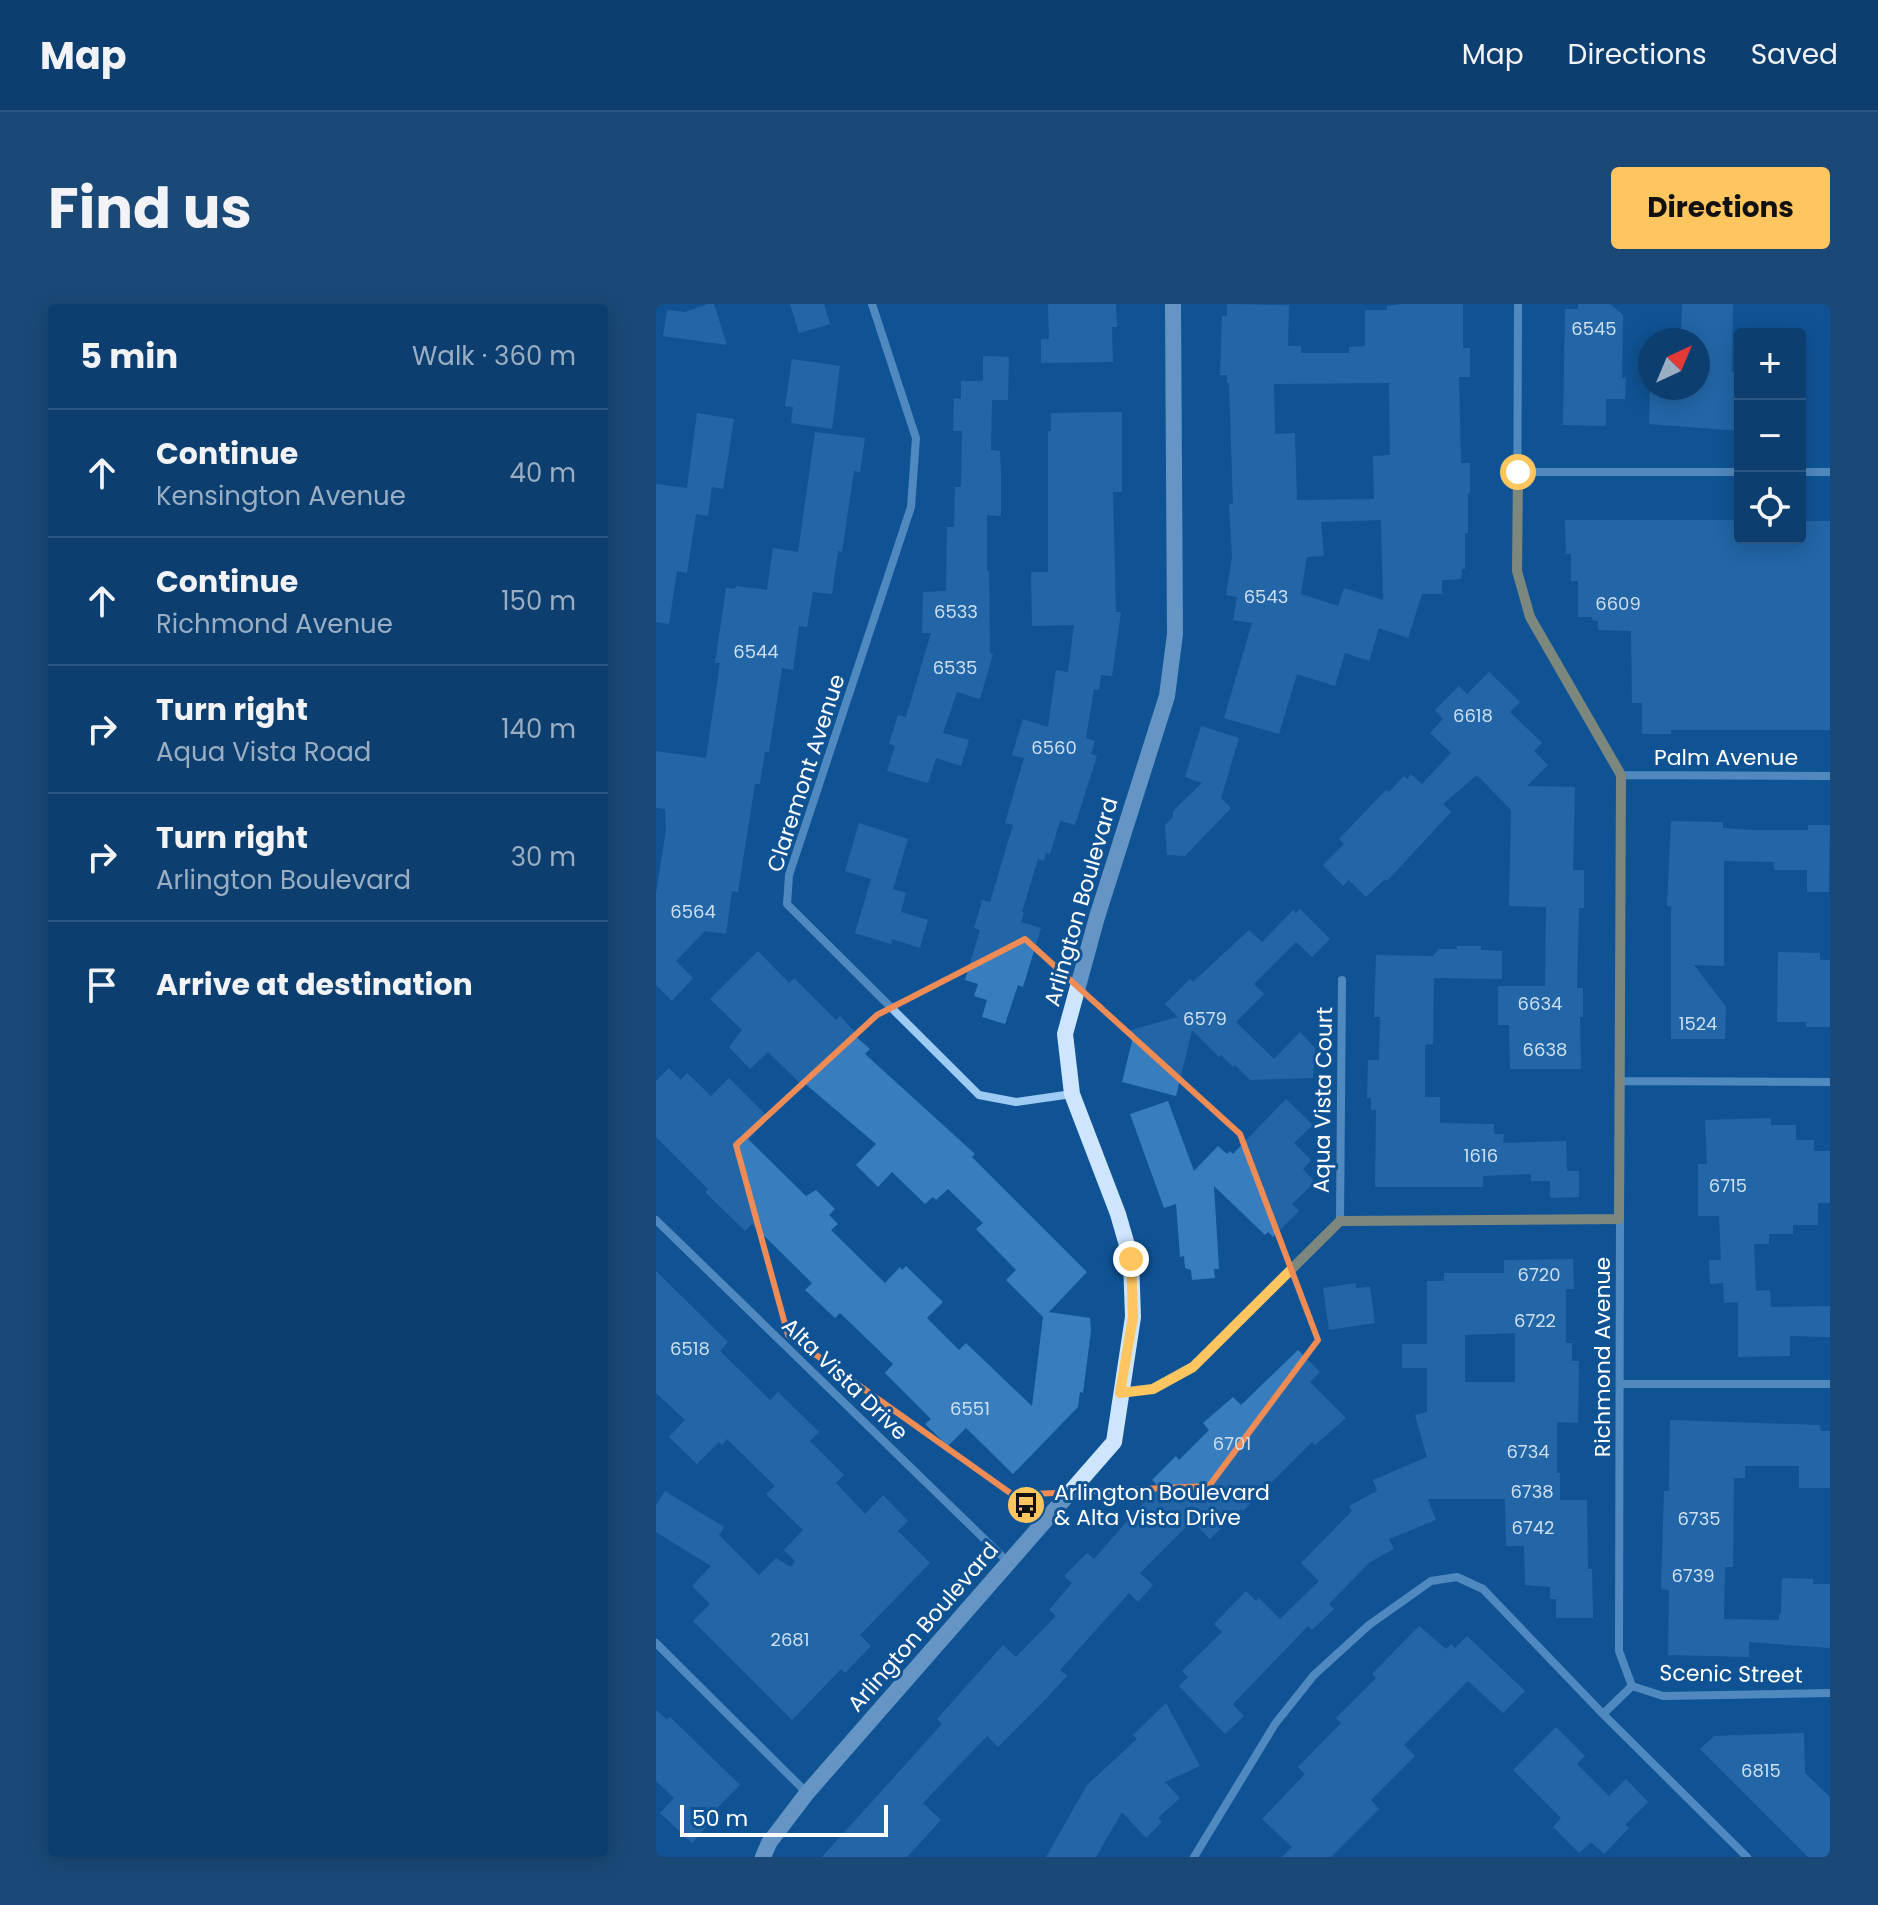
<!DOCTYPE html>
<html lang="en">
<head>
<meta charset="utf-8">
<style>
	:root { --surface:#0c3e70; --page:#1a4978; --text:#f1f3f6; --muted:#9aaec3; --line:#2c5783; --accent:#ffc660 }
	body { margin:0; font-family:Poppins,sans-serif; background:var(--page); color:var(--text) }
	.controls { position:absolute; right:24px; top:24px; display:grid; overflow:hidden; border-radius:8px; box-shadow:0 4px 20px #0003 }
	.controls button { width:72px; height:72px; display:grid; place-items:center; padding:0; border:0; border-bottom:2px solid var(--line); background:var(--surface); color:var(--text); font:40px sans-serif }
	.compass { position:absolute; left:982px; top:24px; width:72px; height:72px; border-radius:50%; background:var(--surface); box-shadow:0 4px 20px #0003; rotate:44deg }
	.scale { position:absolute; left:24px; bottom:20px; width:208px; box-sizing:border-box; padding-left:8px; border:4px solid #fff; border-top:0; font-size:22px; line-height:28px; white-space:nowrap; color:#fff; -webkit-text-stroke:6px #105395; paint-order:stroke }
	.stop { position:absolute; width:24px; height:24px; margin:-18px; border:6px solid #ffc660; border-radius:50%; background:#fff }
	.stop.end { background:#ffc660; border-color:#fff; box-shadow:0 2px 8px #0008 }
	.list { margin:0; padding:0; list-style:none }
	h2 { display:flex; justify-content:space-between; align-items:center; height:104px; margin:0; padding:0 32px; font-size:34px }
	h2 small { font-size:26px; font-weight:400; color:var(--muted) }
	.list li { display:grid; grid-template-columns:52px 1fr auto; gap:24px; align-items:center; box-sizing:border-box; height:128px; padding:0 32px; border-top:2px solid var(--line) }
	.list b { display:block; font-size:30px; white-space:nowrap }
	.list p { margin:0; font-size:26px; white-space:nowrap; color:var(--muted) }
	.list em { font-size:26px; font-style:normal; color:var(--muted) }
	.icon { flex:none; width:44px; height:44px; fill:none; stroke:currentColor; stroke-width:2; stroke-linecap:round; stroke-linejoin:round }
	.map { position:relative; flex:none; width:1174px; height:1553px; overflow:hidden; border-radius:8px }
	header { display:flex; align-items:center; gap:48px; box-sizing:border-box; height:112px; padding:0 40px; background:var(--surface); border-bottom:2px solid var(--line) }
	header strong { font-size:38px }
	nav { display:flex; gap:44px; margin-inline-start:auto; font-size:28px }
	.intro { display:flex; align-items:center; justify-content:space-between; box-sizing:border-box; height:192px; padding:0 48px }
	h1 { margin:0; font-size:56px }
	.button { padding:20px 36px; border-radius:8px; background:var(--accent); color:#111; font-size:28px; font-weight:700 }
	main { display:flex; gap:48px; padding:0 48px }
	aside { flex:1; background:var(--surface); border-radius:8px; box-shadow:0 4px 20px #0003 }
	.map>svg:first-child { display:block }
</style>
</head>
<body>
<header>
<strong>Map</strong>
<nav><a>Map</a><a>Directions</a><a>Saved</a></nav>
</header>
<div class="intro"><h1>Find us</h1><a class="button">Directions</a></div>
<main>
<aside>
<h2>5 min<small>Walk · 360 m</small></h2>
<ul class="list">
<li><svg class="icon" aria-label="ahead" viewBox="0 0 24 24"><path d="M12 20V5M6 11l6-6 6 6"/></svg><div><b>Continue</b><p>Kensington Avenue</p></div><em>40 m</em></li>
<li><svg class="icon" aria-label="ahead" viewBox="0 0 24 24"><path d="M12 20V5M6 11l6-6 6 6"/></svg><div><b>Continue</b><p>Richmond Avenue</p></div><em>150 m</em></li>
<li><svg class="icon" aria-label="right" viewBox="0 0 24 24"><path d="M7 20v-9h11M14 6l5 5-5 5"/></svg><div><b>Turn right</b><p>Aqua Vista Road</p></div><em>140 m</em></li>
<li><svg class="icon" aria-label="right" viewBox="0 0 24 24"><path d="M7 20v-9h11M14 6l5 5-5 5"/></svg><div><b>Turn right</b><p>Arlington Boulevard</p></div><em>30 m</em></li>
<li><svg class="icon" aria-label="arrive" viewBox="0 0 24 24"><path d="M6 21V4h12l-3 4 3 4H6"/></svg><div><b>Arrive at destination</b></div></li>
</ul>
</aside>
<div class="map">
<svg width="1174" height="1553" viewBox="0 0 1174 1553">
	<rect width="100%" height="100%" fill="#105395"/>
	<path fill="#387dbd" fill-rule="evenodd" d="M 52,0 L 58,0 L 71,41 L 7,32 L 11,6 L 29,8 Z
		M 134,0 L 168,0 L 174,20 L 143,29 Z
		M 392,0 L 460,0 L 461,23 L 456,23 L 457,58 L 385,59 L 385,35 L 393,35 Z
		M 571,0 L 633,1 L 632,42 L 645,42 L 645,49 L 693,49 L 693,43 L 709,42 L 709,6 L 731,6 L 731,2 L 745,0 L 807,0 L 807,44 L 814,44 L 814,73 L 803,73 L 805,159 L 814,159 L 814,189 L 812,189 L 812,229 L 809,229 L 809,265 L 806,265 L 805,275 L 786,276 L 786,290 L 766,290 L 752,334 L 723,324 L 713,357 L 689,349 L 679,382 L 641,370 L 623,430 L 568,414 L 596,319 L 577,316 L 581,293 L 570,291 L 576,253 L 573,200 L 577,200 L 573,79 L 571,79 L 571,71 L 564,71 L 566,12 L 571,12 ZM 733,79 L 734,151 L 717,152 L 718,195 L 641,196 L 639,129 L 619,130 L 618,80 ZM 725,216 L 727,296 L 688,284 L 682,302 L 645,290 L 651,253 L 668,252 L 665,218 Z
		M 922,0 L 954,0 L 967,11 L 966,74 L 970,74 L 969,95 L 950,95 L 950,122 L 907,121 L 909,5 L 922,5 Z
		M 1026,0 L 1077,0 L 1076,68 L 1084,68 L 1084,127 L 993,120 L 994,84 L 1042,84 L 1042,36 L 1025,36 Z
		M 327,52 L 353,53 L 352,96 L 336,96 L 335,146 L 344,147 L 345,171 L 345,212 L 331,211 L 331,267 L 333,267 L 334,349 L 337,350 L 324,395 L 301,388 L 287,429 L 313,436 L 305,462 L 280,454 L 272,479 L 231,467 L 239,442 L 233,440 L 242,411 L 250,413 L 275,329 L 266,329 L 267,288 L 290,287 L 291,223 L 298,223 L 299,183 L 305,183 L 306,127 L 297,127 L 298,94 L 305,95 L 305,77 L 327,77 Z
		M 136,55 L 184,62 L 176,125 L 135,119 L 137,103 L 129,102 Z
		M 466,108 L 466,188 L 457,188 L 460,308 L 465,308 L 456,372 L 445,371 L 443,386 L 438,385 L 430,434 L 439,437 L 435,450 L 441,452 L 419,521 L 404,517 L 394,550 L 390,549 L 388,557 L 382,555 L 366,608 L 368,609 L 365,618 L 385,624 L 367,683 L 362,681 L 349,720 L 326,713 L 331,696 L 318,692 L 322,680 L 309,676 L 324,626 L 318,624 L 325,601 L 326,596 L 334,598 L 357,521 L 349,519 L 368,454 L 356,451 L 367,415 L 392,423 L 400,366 L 412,368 L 418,321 L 376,322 L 375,268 L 392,268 L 392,127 L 395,127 L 395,109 Z
		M 41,109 L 78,115 L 67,185 L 56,183 L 52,212 L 40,210 L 31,269 L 21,267 L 13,320 L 0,318 L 0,180 L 31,184 Z
		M 159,128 L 209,134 L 204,168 L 198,167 L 186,248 L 182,247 L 176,290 L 157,288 L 151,323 L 143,322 L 137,366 L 126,364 L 113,448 L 109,448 L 104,480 L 99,480 L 82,588 L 76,587 L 70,630 L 49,627 L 20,657 L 37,674 L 16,697 L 0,681 L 0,590 L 10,525 L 9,505 L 0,504 L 0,447 L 50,454 L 64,359 L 59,359 L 70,284 L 79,285 L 80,282 L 111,286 L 117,244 L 142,248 Z
		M 909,216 L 1084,216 L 1084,234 L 1144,234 L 1144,217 L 1174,217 L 1174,426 L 1015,426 L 1015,430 L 986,430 L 986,399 L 976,399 L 975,327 L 942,326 L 942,317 L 936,316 L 936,313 L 922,313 L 922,277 L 915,277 L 915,250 L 910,250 Z
		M 833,368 L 864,398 L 854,408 L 886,439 L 878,447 L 892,461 L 871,482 L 919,483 L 917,566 L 928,566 L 928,604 L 923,604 L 921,684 L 927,684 L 927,713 L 924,713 L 925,765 L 854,765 L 853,721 L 842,721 L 842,682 L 889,682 L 890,603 L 853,602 L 855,506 L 821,471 L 787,500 L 795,508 L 731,577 L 729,575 L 710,593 L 693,576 L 687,582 L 667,561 L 688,540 L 683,535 L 730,486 L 733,488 L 748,472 L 751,475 L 755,470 L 766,480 L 795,449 L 774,429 L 787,415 L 779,406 L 803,382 L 811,390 Z
		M 545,422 L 583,434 L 565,494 L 575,504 L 529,552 L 511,551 L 509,521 L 517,513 L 517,507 L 546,479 L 529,473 Z
		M 1015,517 L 1067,518 L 1067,524 L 1095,526 L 1152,526 L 1152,521 L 1174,521 L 1173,588 L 1151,588 L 1151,566 L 1118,566 L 1118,558 L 1068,557 L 1068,662 L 1038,661 L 1070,703 L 1069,735 L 1015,735 L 1015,602 L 1011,602 Z
		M 203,519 L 252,535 L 237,585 L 250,589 L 245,608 L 272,616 L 264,644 L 236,635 L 235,640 L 199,629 L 215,575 L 189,567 Z
		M 644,605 L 674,635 L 656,653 L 640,638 L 598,680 L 608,690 L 580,718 L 618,755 L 644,728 L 659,744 L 657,774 L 594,776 L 579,761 L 577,763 L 565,751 L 563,753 L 536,726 L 520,792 L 466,778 L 476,737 L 471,727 L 522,713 L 509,700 L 534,675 L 537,678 L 593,626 L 606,638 L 637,606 L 640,609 Z
		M 801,642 L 825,642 L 825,646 L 846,647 L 846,675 L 778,674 L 777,740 L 769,741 L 769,793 L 784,793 L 784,819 L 838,820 L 838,830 L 848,830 L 847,839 L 910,837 L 911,867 L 923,867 L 923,893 L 894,894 L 894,877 L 875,877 L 875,870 L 827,872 L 827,883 L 719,883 L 720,806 L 715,806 L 715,794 L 711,794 L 712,756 L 723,756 L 724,713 L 718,713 L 720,651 L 777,652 L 783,645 L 801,645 Z
		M 102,647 L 133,679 L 138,674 L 180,716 L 184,712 L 199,728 L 197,730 L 214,745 L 209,750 L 319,850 L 316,853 L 431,968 L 393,1008 L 434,1014 L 435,1027 L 427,1089 L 424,1088 L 422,1103 L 357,1170 L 310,1124 L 292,1142 L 269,1120 L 275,1115 L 229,1069 L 237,1060 L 184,1009 L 179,1014 L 149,986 L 156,979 L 96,920 L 89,927 L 49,888 L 52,885 L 0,833 L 0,777 L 13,764 L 25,776 L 31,769 L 55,792 L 73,774 L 113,814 L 92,835 L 150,892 L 160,886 L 179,905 L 173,911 L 182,920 L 175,926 L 229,979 L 244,963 L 246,966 L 250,962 L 287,998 L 271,1014 L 303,1046 L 310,1039 L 376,1102 L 387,1013 L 350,976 L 360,966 L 320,925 L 327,919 L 292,885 L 280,896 L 277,893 L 269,900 L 236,868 L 222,883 L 200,861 L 220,840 L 147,778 L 145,780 L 112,748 L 94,765 L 73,743 L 86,726 L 54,695 Z
		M 1122,648 L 1164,649 L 1164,656 L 1174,656 L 1174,723 L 1150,723 L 1150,718 L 1121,718 Z
		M 630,795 L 657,821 L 638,839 L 655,856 L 647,865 L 659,878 L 636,900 L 643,907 L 617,933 L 612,928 L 609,931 L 558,882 L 563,965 L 558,965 L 559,974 L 536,976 L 535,966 L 529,964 L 528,952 L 524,953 L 520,900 L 508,904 L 474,810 L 512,797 L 538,867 L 562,842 L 571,850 L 574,847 L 577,850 Z
		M 1115,814 L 1115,821 L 1140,821 L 1140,836 L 1158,836 L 1158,847 L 1174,847 L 1174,899 L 1162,899 L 1162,921 L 1137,921 L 1137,930 L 1113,930 L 1113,940 L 1098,940 L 1100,987 L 1114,986 L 1115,1003 L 1174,1002 L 1174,1033 L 1134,1032 L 1134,1052 L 1082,1053 L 1082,998 L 1068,999 L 1067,979 L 1054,980 L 1053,956 L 1065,956 L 1063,912 L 1042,912 L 1042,860 L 1051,860 L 1049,816 Z
		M 917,955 L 918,985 L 910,985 L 910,1039 L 916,1039 L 916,1057 L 923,1057 L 922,1119 L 901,1118 L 901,1169 L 904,1169 L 904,1196 L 931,1196 L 932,1265 L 936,1265 L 937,1314 L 900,1314 L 900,1295 L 894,1295 L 894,1283 L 869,1281 L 868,1242 L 850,1242 L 849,1195 L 772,1195 L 780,1216 L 733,1235 L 738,1245 L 714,1258 L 673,1300 L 678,1305 L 656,1326 L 652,1322 L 577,1400 L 588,1412 L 569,1430 L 523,1382 L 532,1373 L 526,1367 L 566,1328 L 558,1320 L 590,1287 L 600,1297 L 603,1294 L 624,1315 L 663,1277 L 645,1259 L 696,1207 L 693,1202 L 721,1187 L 717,1176 L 771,1153 L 759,1111 L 771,1108 L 771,1064 L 746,1064 L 746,1040 L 771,1040 L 771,977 L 788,977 L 788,969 L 848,969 L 848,956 ZM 859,1029 L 859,1078 L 809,1078 L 809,1031 Z
		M 0,967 L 72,1038 L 64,1047 L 114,1096 L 122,1088 L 163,1128 L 154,1137 L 188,1171 L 180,1179 L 209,1210 L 227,1191 L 252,1217 L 242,1227 L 274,1259 L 204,1331 L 215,1342 L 189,1369 L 185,1365 L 136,1416 L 37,1317 L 54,1300 L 36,1282 L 55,1262 L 0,1228 L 0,1201 L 9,1187 L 68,1223 L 63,1231 L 103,1271 L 120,1254 L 135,1263 L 139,1257 L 128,1246 L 147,1226 L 110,1190 L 119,1182 L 71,1135 L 66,1141 L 63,1138 L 41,1160 L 13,1133 L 29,1116 L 0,1089 Z
		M 700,979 L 700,984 L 714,983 L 719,1019 L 673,1026 L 667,984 Z
		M 642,1046 L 664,1068 L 654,1078 L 690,1114 L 659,1141 L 656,1138 L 587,1207 L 585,1205 L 554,1235 L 536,1217 L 484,1269 L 497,1281 L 482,1298 L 473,1289 L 404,1366 L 411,1372 L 386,1399 L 342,1443 L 331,1432 L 267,1499 L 285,1516 L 251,1553 L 166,1553 L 286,1420 L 281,1415 L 347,1341 L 360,1353 L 400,1312 L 393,1306 L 416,1279 L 408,1272 L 431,1249 L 438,1255 L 502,1182 L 496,1176 L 520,1152 L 523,1156 L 553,1126 L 547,1119 L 577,1093 L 585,1101 Z
		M 1014,1116 L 1164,1121 L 1165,1127 L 1174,1127 L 1174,1184 L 1143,1184 L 1143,1162 L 1089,1162 L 1089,1174 L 1078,1174 L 1077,1263 L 1069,1263 L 1068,1315 L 1123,1316 L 1123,1310 L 1125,1310 L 1126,1274 L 1157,1275 L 1157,1280 L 1174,1280 L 1174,1344 L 1093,1338 L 1093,1353 L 1012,1351 L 1013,1286 L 1005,1285 L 1008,1187 L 1013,1187 Z
		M 763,1322 L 790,1345 L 795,1340 L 799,1344 L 811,1332 L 869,1387 L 847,1409 L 812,1377 L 748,1441 L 759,1452 L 715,1496 L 723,1505 L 675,1553 L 626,1553 L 636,1543 L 606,1515 L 649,1470 L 642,1463 L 685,1419 L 680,1414 L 720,1374 L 716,1370 Z
		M 510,1399 L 544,1462 L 509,1478 L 524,1494 L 502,1514 L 506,1518 L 490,1534 L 466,1508 L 440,1553 L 390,1553 L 431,1481 L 481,1435 L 477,1431 Z
		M 0,1406 L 11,1416 L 14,1413 L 84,1481 L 61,1504 L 64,1507 L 36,1539 L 4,1509 L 18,1494 L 0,1477 Z
		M 900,1423 L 929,1452 L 921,1460 L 953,1492 L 970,1475 L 992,1498 L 969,1521 L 973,1524 L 948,1550 L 935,1538 L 923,1549 L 897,1523 L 905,1514 L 857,1466 Z
		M 1148,1429 L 1149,1469 L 1174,1493 L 1174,1553 L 1152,1553 L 1044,1445 L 1058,1432 Z"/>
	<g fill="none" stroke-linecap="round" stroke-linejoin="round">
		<path stroke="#9dcbf4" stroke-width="8" d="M 216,0 L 260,134 L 255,203 L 133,571 L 131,600 L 323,791 L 360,798 L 416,790
			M 862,0 L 861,267 L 874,313 L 965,471 L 963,1347 L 976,1382
			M 862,168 L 1084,168
			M 1144,168 L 1174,168
			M 965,471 L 1174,472
			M 965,777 L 1174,778
			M 0,916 L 352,1258
			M 684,917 L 686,676
			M 966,1080 L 1174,1080
			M 466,1089 L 497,1085 L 537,1063 L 684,917 L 963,915
			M 0,1339 L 151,1489
			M 976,1382 L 1007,1392 L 1174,1389
			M 947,1410 L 976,1382
			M 538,1553 L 619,1420 L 658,1371 L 713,1321 L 775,1277 L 801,1273 L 827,1285 L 947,1410 L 1091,1553"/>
		<path stroke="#cde5fd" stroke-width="16" d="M 107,1553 L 113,1539 L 151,1489 L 458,1138 L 477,1013 L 475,955 L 462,910 L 416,790 L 409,730 L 441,613 L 511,392 L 519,330 L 517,0"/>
	</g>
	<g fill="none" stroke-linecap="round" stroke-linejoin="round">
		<path stroke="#ffc660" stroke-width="10" d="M 475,955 L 477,1013 L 464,1089 L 497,1085 L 537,1063 L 684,917 L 963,915 L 965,471 L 874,313 L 861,267 L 862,168"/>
	</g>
	<path d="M0 0H1174V1553H0ZM 369,635 L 584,830 L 662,1036 L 553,1182 L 357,1191 L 132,1031 L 80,841 L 221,711 Z" fill="#105395" fill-opacity=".55" fill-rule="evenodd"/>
	<path fill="none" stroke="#ef8b55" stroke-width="6" stroke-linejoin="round" d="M 369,635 L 584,830 L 662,1036 L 553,1182 L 357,1191 L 132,1031 L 80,841 L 221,711 Z"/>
	<defs>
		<g id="bus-disc" transform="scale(2)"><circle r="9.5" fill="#ffc660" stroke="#105395"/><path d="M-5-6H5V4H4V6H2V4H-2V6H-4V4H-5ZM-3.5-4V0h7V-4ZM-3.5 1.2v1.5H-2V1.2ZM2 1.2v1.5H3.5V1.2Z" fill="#111"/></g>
	</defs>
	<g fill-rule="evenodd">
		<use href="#bus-disc" x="370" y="1201"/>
	</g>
	<g text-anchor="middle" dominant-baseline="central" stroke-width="6" stroke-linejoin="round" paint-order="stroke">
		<g font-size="18" fill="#cddeee">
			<text x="938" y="24">6545</text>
			<text x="610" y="292">6543</text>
			<text x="962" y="299">6609</text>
			<text x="300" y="307">6533</text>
			<text x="100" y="347">6544</text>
			<text x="299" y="363">6535</text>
			<text x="817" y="411">6618</text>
			<text x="398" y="443">6560</text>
			<text x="37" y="607">6564</text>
			<text x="884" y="699">6634</text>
			<text x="549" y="714">6579</text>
			<text x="1042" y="719">1524</text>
			<text x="889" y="745">6638</text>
			<text x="825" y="851">1616</text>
			<text x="1072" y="881">6715</text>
			<text x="883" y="970">6720</text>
			<text x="879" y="1016">6722</text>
			<text x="34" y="1044">6518</text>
			<text x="314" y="1104">6551</text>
			<text x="576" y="1139">6701</text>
			<text x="872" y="1147">6734</text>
			<text x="876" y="1187">6738</text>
			<text x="1043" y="1214">6735</text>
			<text x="877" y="1223">6742</text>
			<text x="1037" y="1271">6739</text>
			<text x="134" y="1335">2681</text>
			<text x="1105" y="1466">6815</text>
		</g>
		<g font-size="22" fill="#fff" stroke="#105395">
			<text x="1070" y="453">Palm Avenue</text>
			<text transform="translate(150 469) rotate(-72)">Claremont Avenue</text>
			<text transform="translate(425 598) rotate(-74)">Arlington Boulevard</text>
			<text transform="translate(667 796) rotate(-89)">Aqua Vista Court</text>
			<text transform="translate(946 1053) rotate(-90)">Richmond Avenue</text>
			<text transform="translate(189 1075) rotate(44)">Alta Vista Drive</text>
			<text transform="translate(267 1323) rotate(-49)">Arlington Boulevard</text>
			<text transform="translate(1075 1370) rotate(1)">Scenic Street</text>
		</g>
		<g font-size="22" fill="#fff" stroke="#105395" text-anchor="start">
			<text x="398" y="1188">Arlington Boulevard<tspan x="398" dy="25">&amp; Alta Vista Drive</tspan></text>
		</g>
	</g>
</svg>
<div class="controls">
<button>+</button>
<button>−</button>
<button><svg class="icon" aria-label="locate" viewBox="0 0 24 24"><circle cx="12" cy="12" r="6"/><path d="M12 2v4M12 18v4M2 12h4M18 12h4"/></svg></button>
</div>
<svg class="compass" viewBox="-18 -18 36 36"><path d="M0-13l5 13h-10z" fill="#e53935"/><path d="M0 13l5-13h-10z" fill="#9aaec3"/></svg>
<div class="scale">50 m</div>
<div class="stop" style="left:862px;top:168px"></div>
<div class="stop end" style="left:475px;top:955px"></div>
</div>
</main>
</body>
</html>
